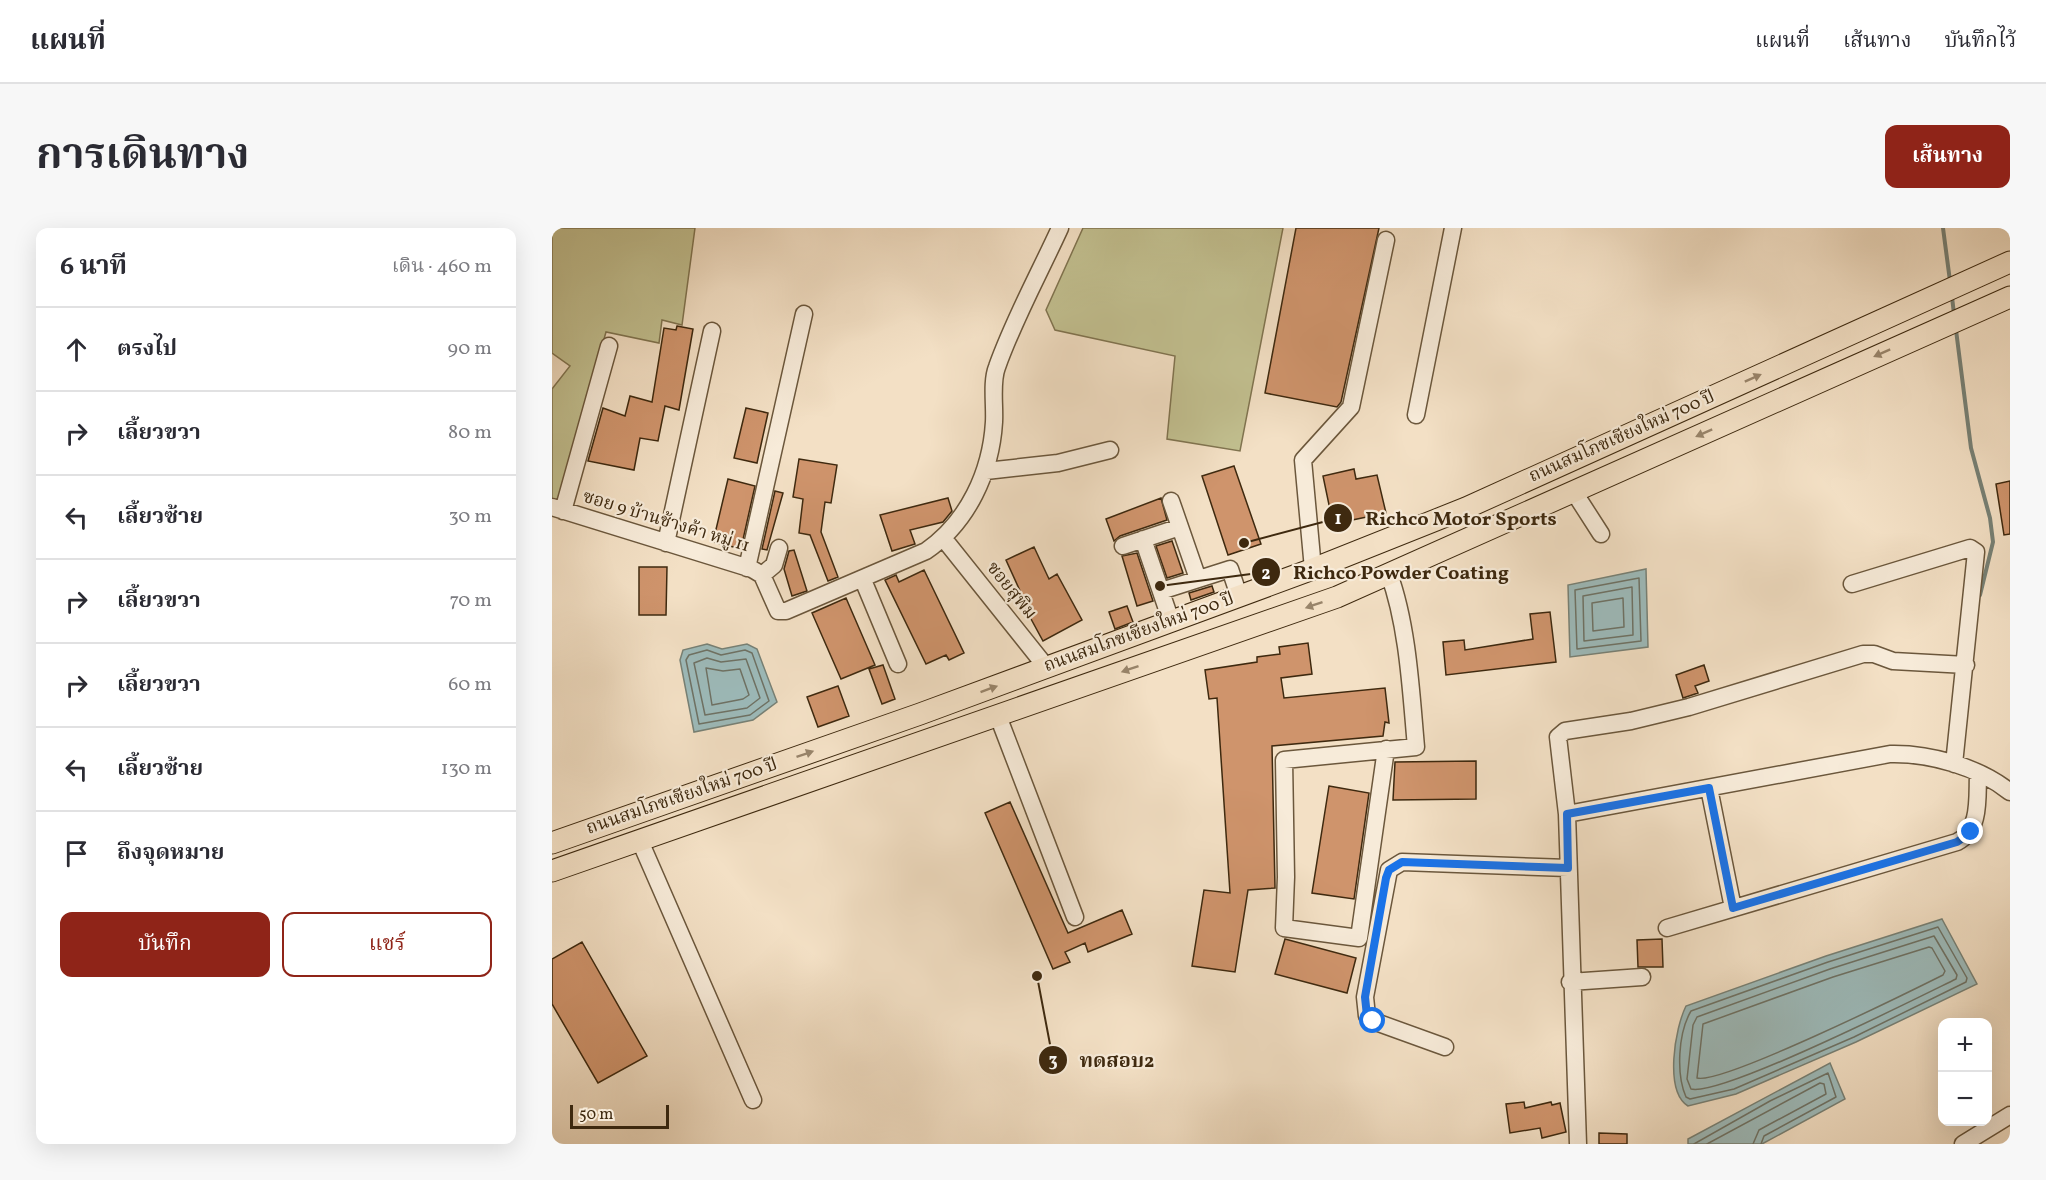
<!DOCTYPE html>
<html lang="th">
<head>
<meta charset="utf-8">
<style>
	:root { --surface:#fff; --page:#f7f7f7; --text:#2b2b33; --muted:#7c7c81; --line:#e1e1e2; --accent:#8f2418 }
	body { margin:0; font-family:Vollkorn,"Noto Serif Thai",serif; background:var(--page); color:var(--text) }
	.controls { position:absolute; right:18px; bottom:18px; display:grid; overflow:hidden; border-radius:12px; box-shadow:0 6px 24px #0002 }
	.controls button { width:54px; height:54px; display:grid; place-items:center; padding:0; border:0; border-bottom:2px solid var(--line); background:var(--surface); color:var(--text); font:30px sans-serif }
	.scale { position:absolute; left:18px; bottom:15px; width:99px; box-sizing:border-box; padding-left:6px; border:3px solid #3e290f; border-top:0; font-size:16px; line-height:21px; white-space:nowrap; color:#3e290f; -webkit-text-stroke:4px #f7ebd9; paint-order:stroke }
	.stop { position:absolute; width:18px; height:18px; margin:-14px; border:4px solid #1a73e8; border-radius:50%; background:#fff }
	.stop.end { background:#1a73e8; border-color:#fff; box-shadow:0 2px 6px #0008 }
	.list { margin:0; padding:0; list-style:none }
	h2 { display:flex; justify-content:space-between; align-items:center; height:78px; margin:0; padding:0 24px; font-size:26px }
	h2 small { font-size:20px; font-weight:400; color:var(--muted) }
	.list li { display:grid; grid-template-columns:39px 1fr auto; gap:18px; align-items:center; box-sizing:border-box; height:84px; padding:0 24px; border-top:2px solid var(--line) }
	.list b { display:block; font-size:22px; white-space:nowrap }
	.list em { font-size:20px; font-style:normal; color:var(--muted) }
	.actions { display:flex; gap:12px; padding:18px 24px }
	.actions a { flex:1; padding:14px 0; border:2px solid var(--accent); border-radius:12px; text-align:center; font-size:21px; color:var(--accent) }
	.actions .main { background:var(--accent); color:#fff }
	.icon { flex:none; width:33px; height:33px; fill:none; stroke:currentColor; stroke-width:2; stroke-linecap:round; stroke-linejoin:round }
	.map { position:relative; flex:none; width:1458px; height:916px; overflow:hidden; border-radius:12px }
	header { display:flex; align-items:center; gap:36px; box-sizing:border-box; height:84px; padding:0 30px; background:var(--surface); border-bottom:2px solid var(--line) }
	header strong { font-size:28px }
	nav { display:flex; gap:33px; margin-inline-start:auto; font-size:21px }
	.intro { display:flex; align-items:center; justify-content:space-between; box-sizing:border-box; height:144px; padding:0 36px }
	h1 { margin:0; font-size:42px }
	.button { padding:15px 27px; border-radius:12px; background:var(--accent); color:#fff; font-size:21px; font-weight:700 }
	main { display:flex; gap:36px; padding:0 36px }
	aside { flex:1; background:var(--surface); border-radius:12px; box-shadow:0 6px 24px #0002 }
	.map>svg:first-child { display:block }
</style>
</head>
<body>
<header>
<strong>แผนที่</strong>
<nav><a>แผนที่</a><a>เส้นทาง</a><a>บันทึกไว้</a></nav>
</header>
<div class="intro"><h1>การเดินทาง</h1><a class="button">เส้นทาง</a></div>
<main>
<aside>
<h2>6 นาที<small>เดิน · 460 m</small></h2>
<ul class="list">
<li><svg class="icon" aria-label="ahead" viewBox="0 0 24 24"><path d="M12 20V5M6 11l6-6 6 6"/></svg><div><b>ตรงไป</b></div><em>90 m</em></li>
<li><svg class="icon" aria-label="right" viewBox="0 0 24 24"><path d="M7 20v-9h11M14 6l5 5-5 5"/></svg><div><b>เลี้ยวขวา</b></div><em>80 m</em></li>
<li><svg class="icon" aria-label="left" viewBox="0 0 24 24"><path d="M17 20v-9H6M10 6l-5 5 5 5"/></svg><div><b>เลี้ยวซ้าย</b></div><em>30 m</em></li>
<li><svg class="icon" aria-label="right" viewBox="0 0 24 24"><path d="M7 20v-9h11M14 6l5 5-5 5"/></svg><div><b>เลี้ยวขวา</b></div><em>70 m</em></li>
<li><svg class="icon" aria-label="right" viewBox="0 0 24 24"><path d="M7 20v-9h11M14 6l5 5-5 5"/></svg><div><b>เลี้ยวขวา</b></div><em>60 m</em></li>
<li><svg class="icon" aria-label="left" viewBox="0 0 24 24"><path d="M17 20v-9H6M10 6l-5 5 5 5"/></svg><div><b>เลี้ยวซ้าย</b></div><em>130 m</em></li>
<li><svg class="icon" aria-label="arrive" viewBox="0 0 24 24"><path d="M6 21V4h12l-3 4 3 4H6"/></svg><div><b>ถึงจุดหมาย</b></div></li>
</ul>
<div class="actions"><a class="main">บันทึก</a><a>แชร์</a></div>
</aside>
<div class="map">
<svg width="1458" height="916" viewBox="0 0 1458 916">
	<rect width="100%" height="100%" fill="#f3e0c5"/>
	<filter id="stains"><feTurbulence type="fractalNoise" baseFrequency=".00333" numOctaves="4"/><feColorMatrix values="0 0 0 0 .2 0 0 0 0 .09 0 0 0 0 .02 0 0 0 .5 -.17"/></filter>
	<radialGradient id="worn" r=".72"><stop offset=".6" stop-color="#630" stop-opacity="0"/><stop offset="1" stop-color="#630" stop-opacity=".3"/></radialGradient>
	<path fill="#c2c090" stroke="#807450" stroke-width="1.5" d="M 0,0 L 143,0 L 130,97 L 110,92 L 107,115 L 54,104 L 7,273 L 0,271 L 0,161 L 18,138 L 0,125 Z
		M 531,0 L 731,0 L 688,223 L 615,211 L 623,128 L 503,102 L 494,82 Z"/>
	<path fill="#9dbbbb" stroke="#778176" stroke-width="1.5" d="M 1094,341 L 1096,419 L 1018,429 L 1016,357 Z
		M 155,416 L 170,421 L 195,416 L 205,421 L 225,474 L 201,492 L 142,504 L 128,432 L 131,422 Z
		M 1390,691 L 1425,756 L 1304,814 L 1184,866 L 1136,878 C 1112,863 1123,800 1134,778 L 1274,728 Z
		M 1278,835 L 1293,871 L 1210,916 L 1136,916 L 1136,911 Z"/>
	<g fill="none" stroke-linecap="round" stroke-linejoin="round">
		<path stroke="#6e7265" stroke-width="1.5" d="M 1087,350 L 1089,413 L 1025,421 L 1023,362 Z
			M 1080,359 L 1081,407 L 1032,413 L 1031,368 Z
			M 1071,370 L 1072,399 L 1041,403 L 1040,375 Z
			M 155,422 L 169,427 L 193,422 L 200,425 L 217,473 L 198,487 L 147,496 L 134,432 L 137,427 Z
			M 155,430 L 169,434 L 194,431 L 208,470 L 195,480 L 153,487 L 142,435 Z
			M 154,440 L 171,443 L 188,441 L 197,467 L 191,471 L 160,477 Z
			M 1386,699 L 1415,750 L 1414,754 L 1302,809 L 1182,861 L 1138,871 L 1134,869 C 1124,846 1126,805 1139,783 L 1276,734 Z
			M 1382,708 L 1405,747 L 1404,751 C 1365,770 1169,869 1139,861 L 1135,851 L 1141,797 L 1145,789 L 1278,741 Z
			M 1377,719 L 1380,720 L 1393,743 L 1391,747 C 1357,764 1169,857 1145,850 L 1151,796 L 1281,749 Z
			M 1142,916 L 1218,873 L 1276,845 L 1284,869 L 1212,908 L 1209,916
			M 1155,916 L 1268,855 L 1272,856 L 1274,866 L 1207,902 L 1201,916"/>
		<path stroke="#778176" stroke-width="4" d="M 1391,0 L 1398,53
			M 1400,69 L 1402,86
			M 1404,102 L 1419,220 L 1438,290 L 1441,314 L 1428,367"/>
	</g>
	<path fill="#cf946c" stroke="#3e290f" stroke-width="1.5" d="M 744,0 L 827,0 L 789,174 L 785,179 L 713,165 Z
		M 125,98 L 141,101 L 127,182 L 113,178 L 106,213 L 88,210 L 82,242 L 36,233 L 51,180 L 73,188 L 78,168 L 100,174 L 112,100 L 124,102 Z
		M 194,180 L 216,185 L 205,235 L 182,230 Z
		M 247,231 L 285,237 L 279,275 L 273,274 L 269,304 L 286,349 L 276,353 L 258,307 L 247,305 L 251,271 L 241,269 Z
		M 682,238 L 709,316 L 676,327 L 650,248 Z
		M 802,241 L 804,251 L 825,247 L 834,285 L 781,296 L 771,248 Z
		M 176,251 L 203,258 L 190,316 L 187,316 L 186,320 L 161,314 Z
		M 1458,253 L 1458,306 L 1452,307 L 1444,256 Z
		M 223,263 L 231,265 L 215,322 L 210,321 Z
		M 396,270 L 400,283 L 391,294 L 358,302 L 363,316 L 340,323 L 328,287 Z
		M 609,270 L 615,292 L 568,308 L 562,313 L 554,291 Z
		M 620,313 L 631,345 L 615,350 L 604,318 Z
		M 482,319 L 497,351 L 505,346 L 530,392 L 491,413 L 466,367 L 469,365 L 454,332 Z
		M 242,322 L 255,363 L 240,368 L 232,341 L 237,323 Z
		M 585,325 L 601,373 L 585,378 L 570,328 Z
		M 87,339 L 115,339 L 114,387 L 87,387 Z
		M 372,342 L 412,425 L 397,432 L 394,427 L 374,436 L 333,352 L 344,347 L 347,354 Z
		M 660,358 L 662,364 L 639,372 L 637,365 Z
		M 294,370 L 323,437 L 289,451 L 260,385 Z
		M 575,378 L 581,394 L 563,401 L 557,384 Z
		M 998,384 L 1004,434 L 894,447 L 891,414 L 912,412 L 913,422 L 981,411 L 978,386 Z
		M 756,415 L 760,446 L 729,450 L 732,470 L 833,460 L 837,495 L 833,494 L 831,508 L 720,518 L 723,660 L 696,662 L 683,744 L 640,738 L 652,662 L 678,665 L 665,470 L 657,471 L 653,442 L 705,434 L 705,429 L 728,426 L 727,419 Z
		M 331,437 L 343,471 L 330,476 L 317,441 Z
		M 1152,437 L 1157,453 L 1143,458 L 1146,465 L 1131,470 L 1124,447 Z
		M 286,458 L 297,488 L 266,499 L 255,469 Z
		M 924,533 L 924,571 L 841,572 L 843,534 Z
		M 777,558 L 817,565 L 802,671 L 760,665 Z
		M 458,574 L 516,705 L 570,682 L 580,706 L 536,724 L 533,715 L 513,724 L 518,734 L 501,741 L 433,585 Z
		M 733,711 L 804,730 L 795,765 L 723,746 Z
		M 1110,711 L 1111,739 L 1086,739 L 1085,712 Z
		M 30,714 L 95,828 L 46,855 L 0,776 L 0,731 Z
		M 972,874 L 973,880 L 999,874 L 1000,877 L 1008,875 L 1014,904 L 990,910 L 988,900 L 958,905 L 954,876 Z
		M 1047,905 L 1075,906 L 1075,916 L 1047,916 Z"/>
	<g fill="none" stroke-linecap="round" stroke-linejoin="round">
		<g stroke="#6b573c" stroke-width="19">
			<path id="minor" d="M 864,187 L 901,0
				M 434,243 L 506,235 L 558,222
				M 1022,264 L 1049,306
				M 619,273 L 646,351
				M 0,279 L 200,341 L 210,347 L 226,383 L 234,383 L 374,323 C 416,294 439,244 442,194 C 443,177 439,154 445,139 C 462,91 487,46 508,0
				M 11,283 L 57,118
				M 392,311 L 495,440
				M 591,311 L 619,393
				M 114,315 L 160,103
				M 571,318 L 628,299
				M 195,340 L 252,86
				M 761,341 L 751,232 L 799,179 L 834,12
				M 210,347 L 222,337 L 227,320
				M 311,352 L 346,436
				M 1300,356 L 1418,320 L 1424,324 L 1402,536
				M 609,363 L 678,341 L 687,368
				M 446,488 L 523,689
				M 834,521 L 807,710 L 732,700 L 734,649 L 732,532 L 864,519 C 859,464 856,398 837,346
				M 1157,560 L 1181,680
				M 1015,586 L 1338,526 C 1378,525 1427,539 1458,564
				M 88,613 L 201,872
				M 1115,700 L 1405,614 C 1429,602 1425,570 1426,547
				M 1018,754 L 1090,749
				M 893,819 L 821,793 L 815,788 L 813,769 L 837,642 L 850,634 L 1016,640
				M 1026,916 L 1015,586 L 1006,509 L 1013,503 L 1079,493 L 1137,479 L 1311,426 L 1322,426 L 1341,433 L 1414,437
				M 1411,916 L 1458,887"/>
		</g>
		<g stroke="#3e290f" stroke-width="23">
			<path id="major" d="M 0,615 L 368,486 L 761,341 L 914,280 L 1458,34
				M 0,643 L 785,369 L 1458,69"/>
		</g>
		<use href="#minor" stroke="#f7ebd9" stroke-width="16"/>
		<use href="#major" stroke="#f3e0c5" stroke-width="21"/>
	</g>
	<defs><path id="oneway-solid" d="M-6-.8H1V-3.2L6.5 0L1 3.2V.8H-6Z" transform="scale(1.5)"/></defs>
	<g fill="#98846a">
		<use href="#oneway-solid" transform="translate(1330 125) rotate(156)"/>
		<use href="#oneway-solid" transform="translate(1201 150) rotate(-24)"/>
		<use href="#oneway-solid" transform="translate(1152 205) rotate(156)"/>
		<use href="#oneway-solid" transform="translate(762 377) rotate(161)"/>
		<use href="#oneway-solid" transform="translate(578 441) rotate(161)"/>
		<use href="#oneway-solid" transform="translate(437 461) rotate(-20)"/>
		<use href="#oneway-solid" transform="translate(253 526) rotate(-19)"/>
	</g>
	<g fill="none" stroke-linecap="round" stroke-linejoin="round">
		<path stroke="#1a73e8" stroke-width="8" d="M 821,793 L 815,788 L 813,769 L 834,650 L 837,642 L 850,634 L 1016,640 L 1015,586 L 1157,560 L 1181,680 L 1405,614 L 1419,604"/>
	</g>
	<g text-anchor="middle" dominant-baseline="central" stroke-width="4.5" stroke-linejoin="round" paint-order="stroke">
		<g font-size="18" fill="#3e290f" stroke="#f7ebd9">
			<text transform="translate(1070 209) rotate(-24)">ถนนสมโภชเชียงใหม่ 700 ปี</text>
			<text transform="translate(114 294) rotate(17)">ซอย 9 บ้านช้างค้า หมู่ 11</text>
			<text transform="translate(459 363) rotate(51)">ซอยสุพิม</text>
			<text transform="translate(587 405) rotate(-20)">ถนนสมโภชเชียงใหม่ 700 ปี</text>
			<text transform="translate(130 569) rotate(-19)">ถนนสมโภชเชียงใหม่ 700 ปี</text>
		</g>
	</g>
	<path fill="none" stroke="#3e290f" stroke-width="2" d="M692 315L786 290M608 358L714 344M485 748L501 832"/>
	<g fill="#3e290f" stroke="#f7ebd9" stroke-width="2">
		<circle cx="692" cy="315" r="6"/>
		<circle cx="608" cy="358" r="6"/>
		<circle cx="485" cy="748" r="6"/>
		<circle cx="786" cy="290" r="15"/>
		<circle cx="714" cy="344" r="15"/>
		<circle cx="501" cy="832" r="15"/>
	</g>
	<g font-size="18" text-anchor="middle" font-weight="bold" fill="#fff">
		<text x="786" y="296">1</text>
		<text x="714" y="351">2</text>
		<text x="501" y="838">3</text>
	</g>
	<g font-size="20" text-anchor="middle" font-weight="bold" fill="#3e290f" stroke="#f7ebd9" stroke-width="4.5" stroke-linejoin="round" paint-order="stroke">
		<text x="909" y="297">Richco Motor Sports</text>
		<text x="849" y="351">Richco Powder Coating</text>
		<text x="565" y="839">ทดสอบ2</text>
	</g>
	<rect width="100%" height="100%" filter="url(#stains)"/>
	<rect width="100%" height="100%" fill="url(#worn)"/>
</svg>
<div class="controls">
<button>+</button>
<button>−</button>
</div>
<div class="scale">50 m</div>
<div class="stop" style="left:821px;top:793px"></div>
<div class="stop end" style="left:1419px;top:604px"></div>
</div>
</main>
</body>
</html>
